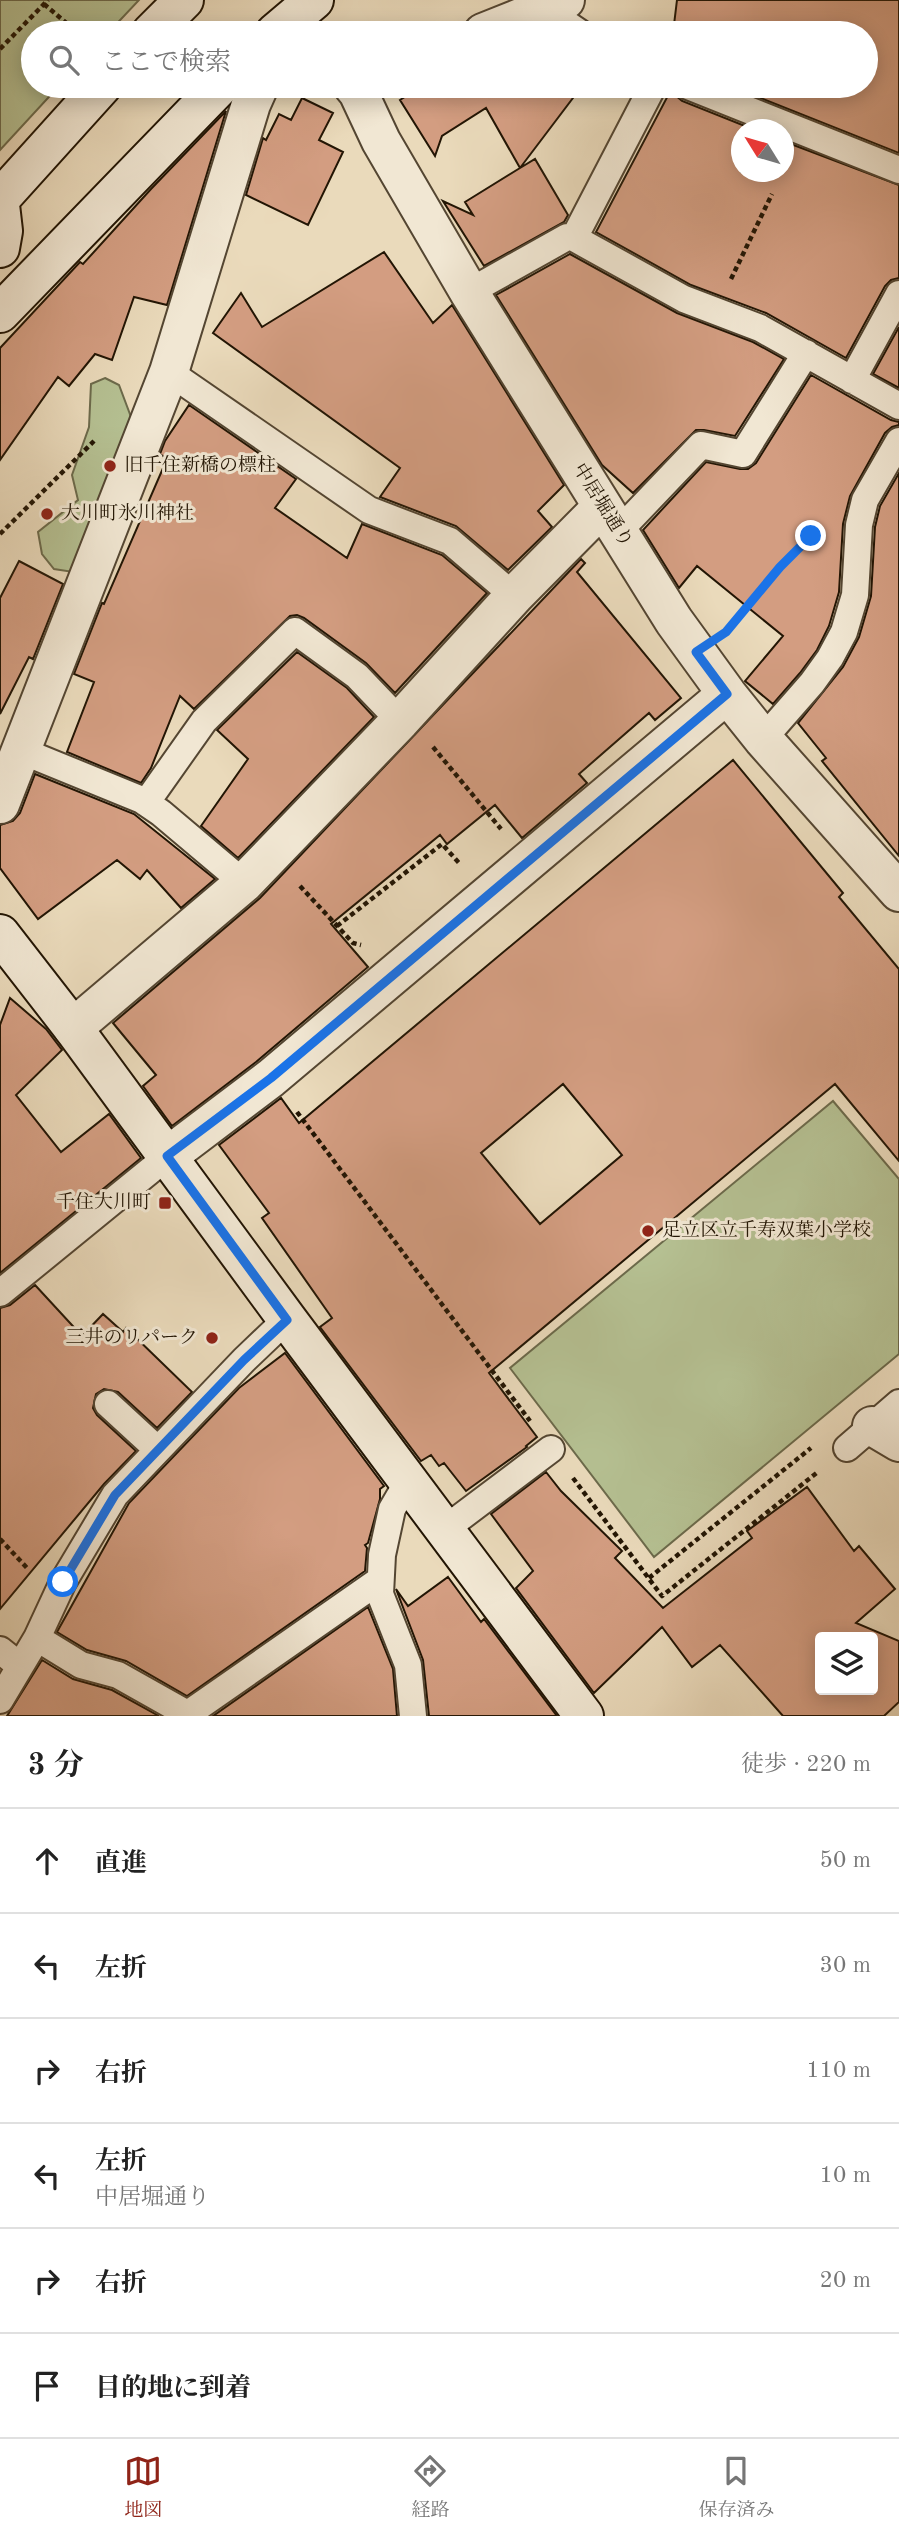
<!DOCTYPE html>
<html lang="ja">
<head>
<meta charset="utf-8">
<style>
	:root { --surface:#fff; --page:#f6f6f6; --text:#222; --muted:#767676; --line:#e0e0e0; --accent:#8f2418 }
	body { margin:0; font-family:"Old Standard TT","Noto Serif JP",serif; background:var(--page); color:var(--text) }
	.controls { position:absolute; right:21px; bottom:21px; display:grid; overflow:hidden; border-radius:7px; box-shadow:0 4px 18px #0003 }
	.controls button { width:63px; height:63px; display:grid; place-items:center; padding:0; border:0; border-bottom:2px solid var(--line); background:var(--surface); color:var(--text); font:35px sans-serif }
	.compass { position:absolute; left:731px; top:119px; width:63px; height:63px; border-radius:50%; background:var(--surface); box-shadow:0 4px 18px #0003; rotate:307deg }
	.stop { position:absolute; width:21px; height:21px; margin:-16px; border:5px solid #1a73e8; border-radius:50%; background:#fff }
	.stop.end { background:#1a73e8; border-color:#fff; box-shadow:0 2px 7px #0008 }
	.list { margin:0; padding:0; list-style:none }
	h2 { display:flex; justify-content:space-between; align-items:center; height:91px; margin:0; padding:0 28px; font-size:30px }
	h2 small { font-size:23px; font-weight:400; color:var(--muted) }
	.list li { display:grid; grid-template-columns:46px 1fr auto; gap:21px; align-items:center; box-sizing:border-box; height:105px; padding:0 28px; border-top:2px solid var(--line) }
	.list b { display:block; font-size:26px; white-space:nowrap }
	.list p { margin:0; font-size:23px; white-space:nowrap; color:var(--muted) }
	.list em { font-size:23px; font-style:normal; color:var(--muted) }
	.icon { flex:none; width:38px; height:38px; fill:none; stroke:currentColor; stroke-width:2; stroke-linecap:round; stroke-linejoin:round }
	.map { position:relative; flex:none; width:899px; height:1716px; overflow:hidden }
	.search { position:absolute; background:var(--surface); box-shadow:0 4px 18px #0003; left:21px; right:21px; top:21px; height:77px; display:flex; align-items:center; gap:18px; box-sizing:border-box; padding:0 24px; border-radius:38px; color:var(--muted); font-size:26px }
	.sheet { height:721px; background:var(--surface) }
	nav { display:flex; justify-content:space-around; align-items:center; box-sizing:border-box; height:98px; border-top:2px solid var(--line); background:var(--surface); font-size:19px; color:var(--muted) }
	nav a { display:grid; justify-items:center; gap:4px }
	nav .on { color:var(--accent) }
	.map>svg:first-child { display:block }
</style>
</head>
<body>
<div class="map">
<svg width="899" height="1716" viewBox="0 0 899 1716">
	<rect width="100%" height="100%" fill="#eadabb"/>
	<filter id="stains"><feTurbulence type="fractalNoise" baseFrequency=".00286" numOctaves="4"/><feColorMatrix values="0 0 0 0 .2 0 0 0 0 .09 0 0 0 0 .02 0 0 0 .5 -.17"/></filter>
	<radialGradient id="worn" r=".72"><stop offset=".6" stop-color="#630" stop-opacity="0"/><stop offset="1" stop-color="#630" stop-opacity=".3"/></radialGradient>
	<path fill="#b5c092" stroke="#6c6a4b" stroke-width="2" d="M 0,0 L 139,0 L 108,33 L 33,33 L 33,86 L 59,86 L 0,150 Z
		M 105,378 L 119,385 L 134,425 L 73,572 L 54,569 L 42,554 L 38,532 L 78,500 L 72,475 L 89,427 L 91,384 Z
		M 833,1101 L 899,1179 L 899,1354 L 654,1557 L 510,1368 Z"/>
	<path fill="#d39d81" stroke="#221504" stroke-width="2" fill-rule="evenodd" d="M 677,0 L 899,0 L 899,153 L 730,86 L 866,86 L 866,33 L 673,33 Z
		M 422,86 L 582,86 L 520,168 L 535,159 L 568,215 L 564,222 L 484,266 L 443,201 L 473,215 L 465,202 L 520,168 L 486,108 L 442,136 L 435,156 L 400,100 Z
		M 673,86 L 675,95 L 682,101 L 755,130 L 741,130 L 741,172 L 783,172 L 783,141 L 899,185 L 899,278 L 891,280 L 885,286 L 846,358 L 766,313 L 691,285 L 596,232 Z
		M 302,98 L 333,113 L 319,140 L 343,152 L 308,225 L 246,195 L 263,138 L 266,140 L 279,114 L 291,120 Z
		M 226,111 L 167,305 L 134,297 L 112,360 L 95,354 L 69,386 L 58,377 L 0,460 L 0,348 L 80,262 L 83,264 L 151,189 Z
		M 384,252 L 433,323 L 452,305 L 564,485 L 538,511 L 552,527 L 508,570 L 456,526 L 380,497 L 400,468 L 213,333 L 241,293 L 262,327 Z
		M 570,254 L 677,313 L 753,342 L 784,359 L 735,436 L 704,430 L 696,430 L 633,493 L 602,465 L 496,295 Z
		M 899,327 L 899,388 L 873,374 Z
		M 811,375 L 891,420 L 899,422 L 899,425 L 892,427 L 885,433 L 850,496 L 843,524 L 839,592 L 829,626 L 817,650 L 800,673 L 773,704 L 745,681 L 783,636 L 697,566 L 679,588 L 643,530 L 706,462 L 740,469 L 748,469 L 756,463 Z
		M 189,405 L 296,479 L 275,508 L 347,558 L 362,524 L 442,555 L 487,593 L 395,693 L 366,663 L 304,618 L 297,615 L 290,616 L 194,709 L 180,696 L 151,768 L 141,783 L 67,752 L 94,682 L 74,674 L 102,603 L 104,604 L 167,459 L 160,454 L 165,441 Z
		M 899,473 L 899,856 L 822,761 L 826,758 L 798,723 L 843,667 L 859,637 L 871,596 L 875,527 L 880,506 Z
		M 581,559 L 585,563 L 577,572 L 681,698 L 655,720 L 649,713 L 579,774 L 587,783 L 522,838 L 495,805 L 447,844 L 440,835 L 331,924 L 368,967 L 256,1062 L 172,1126 L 143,1086 L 156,1075 L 113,1023 L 260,898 Z
		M 19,561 L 63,584 L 33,659 L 29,657 L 0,714 L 0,598 Z
		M 297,652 L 347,688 L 374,717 L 238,858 L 201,826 L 248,759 L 217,730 Z
		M 733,760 L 843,893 L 839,897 L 899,969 L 899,1161 L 835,1084 L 489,1373 L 537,1437 L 526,1446 L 527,1447 L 466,1491 L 444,1463 L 439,1466 L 431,1455 L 421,1461 L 320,1327 L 332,1318 L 262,1218 L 269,1213 L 219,1145 L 281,1098 L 299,1123 ZM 563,1084 L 622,1155 L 540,1224 L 481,1153 Z
		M 35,774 L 134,814 L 215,879 L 181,908 L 147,870 L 140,879 L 117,860 L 38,919 L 0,868 L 0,825 L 13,821 L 20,813 Z
		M 10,998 L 46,1029 L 62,1050 L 16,1095 L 61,1152 L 109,1114 L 141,1158 L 0,1273 L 0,1025 Z
		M 35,1285 L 82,1336 L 103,1314 L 123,1332 L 126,1328 L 192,1392 L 157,1428 L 118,1392 L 104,1389 L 96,1394 L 93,1408 L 97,1415 L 136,1451 L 104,1484 L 0,1609 L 0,1308 L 10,1305 Z
		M 285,1353 L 384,1486 L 380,1489 L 380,1499 L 368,1543 L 365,1545 L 367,1548 L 365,1571 L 187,1696 L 126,1661 L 87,1650 L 57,1632 L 129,1503 L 239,1388 Z
		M 546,1472 L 561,1491 L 622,1551 L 615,1558 L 663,1608 L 752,1538 L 747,1531 L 807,1487 L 854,1551 L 859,1546 L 895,1589 L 856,1623 L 899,1641 L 899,1702 L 884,1716 L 783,1716 L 720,1645 L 692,1667 L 662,1627 L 594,1693 L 516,1588 L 533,1571 L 491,1514 ZM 820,1637 L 873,1637 L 873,1690 L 820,1690 Z
		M 448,1577 L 481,1622 L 484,1619 L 557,1716 L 429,1716 L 423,1660 L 396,1589 L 408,1606 Z
		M 368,1607 L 393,1669 L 397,1716 L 213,1716 Z
		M 42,1660 L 73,1679 L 112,1690 L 159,1716 L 7,1716 Z"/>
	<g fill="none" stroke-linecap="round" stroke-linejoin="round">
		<g stroke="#544632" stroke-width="30">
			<path id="lane" d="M 543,8 L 580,33
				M 688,86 L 899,170
				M 574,238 L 653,86
				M 469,292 L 567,237 L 574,238 L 684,299 L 760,328 L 899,406
				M 169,372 L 369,510 L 450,541 L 514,596
				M 852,380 L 899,294
				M 618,532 L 701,445 L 743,454 L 806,353
				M 763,739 L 812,683 L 830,658 L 844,632 L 855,595 L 859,525 L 865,500 L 899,441
				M 22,751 L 142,800 L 161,813 L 244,883
				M 146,803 L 204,721 L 295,631 L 357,676 L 400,721
				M 0,1293 L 168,1156
				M 108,1404 L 158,1450
				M 847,1448 L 899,1403
				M 409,1480 L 392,1509 L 382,1555 L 380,1594 L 408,1665 L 413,1716
				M 445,1529 L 551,1449
				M 37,1638 L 81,1665 L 118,1675 L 191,1716
				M 0,1650 L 20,1666
				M 0,1700 L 37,1638 L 63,1582 L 115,1495 L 244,1360 L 287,1319
				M 188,1714 L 380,1580"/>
		</g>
		<g stroke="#544632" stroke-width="42">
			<path id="street" d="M 483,33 L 565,0
				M 353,86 L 358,92 L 381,141 L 469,292 L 674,621 L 727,694 L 763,739 L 899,892
				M 0,804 L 169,372 L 251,104 L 259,86
				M 73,1028 L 244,883 L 400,721 L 514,596 L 602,507
				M 168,1156 L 271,1078 L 727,694
				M 872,1426 L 899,1442"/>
		</g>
		<g stroke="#221504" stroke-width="42">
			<path id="secondary" d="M 151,33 L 184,0
				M 275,33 L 314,0
				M 0,199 L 102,86
				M 0,205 L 3,231 L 0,248
				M 0,313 L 220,86
				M 0,934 L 73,1028 L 287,1319 L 584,1716"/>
		</g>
		<path stroke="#221504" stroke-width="4.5" stroke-dasharray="5 3.5" stroke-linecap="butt" d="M 44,4 L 78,33
			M 0,49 L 48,0
			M 731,279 L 772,194
			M 0,534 L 94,441
			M 730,627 L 780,567 L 811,536
			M 433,747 L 501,829
			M 300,886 L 353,943 L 361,945
			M 337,926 L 442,844 L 460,864
			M 297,1112 L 530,1421
			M 573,1478 L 662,1596 L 819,1471
			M 0,1539 L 28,1569
			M 649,1578 L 811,1448"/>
		<use href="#lane" stroke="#f1e7d3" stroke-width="26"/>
		<use href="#street" stroke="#f1e7d3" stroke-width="38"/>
		<use href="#secondary" stroke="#f1e7d3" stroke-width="38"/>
	</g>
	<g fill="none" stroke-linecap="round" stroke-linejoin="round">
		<path stroke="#1a73e8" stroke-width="9" d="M 63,1582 L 115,1495 L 244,1360 L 287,1320 L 167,1156 L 271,1078 L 727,694 L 696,652 L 726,632 L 780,567 L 811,536"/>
	</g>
	<g fill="#8f2418" stroke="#f1e7d3" stroke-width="2.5">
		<circle cx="110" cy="466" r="7"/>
		<circle cx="47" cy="514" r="7"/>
		<rect x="158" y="1196" width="14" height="14" rx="3.5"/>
		<circle cx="648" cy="1231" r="7"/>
		<circle cx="212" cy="1338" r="7"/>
	</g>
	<g text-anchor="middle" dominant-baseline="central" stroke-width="6" stroke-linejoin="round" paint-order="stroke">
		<g font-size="19" fill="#221504" stroke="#f1e7d3" text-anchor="start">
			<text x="124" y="466">旧千住新橋の標柱</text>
			<text x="61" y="514">大川町氷川神社</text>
			<text x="151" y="1203" text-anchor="end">千住大川町</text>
			<text x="662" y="1231">足立区立千寿双葉小学校</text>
			<text x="198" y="1338" text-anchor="end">三井のリパーク</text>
		</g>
		<g font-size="19" fill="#221504" stroke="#f1e7d3">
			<text transform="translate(602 506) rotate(58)">中居堀通り</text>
		</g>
	</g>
	<rect width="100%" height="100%" filter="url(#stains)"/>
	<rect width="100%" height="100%" fill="url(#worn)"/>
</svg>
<div class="controls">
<button><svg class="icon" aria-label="layers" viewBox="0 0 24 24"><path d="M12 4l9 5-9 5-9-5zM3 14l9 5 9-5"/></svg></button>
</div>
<svg class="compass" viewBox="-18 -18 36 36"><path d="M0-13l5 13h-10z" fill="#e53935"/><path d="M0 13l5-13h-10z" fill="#767676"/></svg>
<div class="stop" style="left:63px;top:1582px"></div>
<div class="stop end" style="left:811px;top:536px"></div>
<div class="search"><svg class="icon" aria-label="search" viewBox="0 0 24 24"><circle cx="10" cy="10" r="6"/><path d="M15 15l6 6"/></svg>ここで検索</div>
</div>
<section class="sheet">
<h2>3 分<small>徒歩 · 220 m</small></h2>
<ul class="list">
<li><svg class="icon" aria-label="ahead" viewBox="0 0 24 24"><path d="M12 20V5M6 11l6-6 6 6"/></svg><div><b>直進</b></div><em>50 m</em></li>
<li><svg class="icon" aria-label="left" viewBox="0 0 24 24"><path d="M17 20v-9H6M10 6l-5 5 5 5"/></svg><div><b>左折</b></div><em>30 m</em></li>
<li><svg class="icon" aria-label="right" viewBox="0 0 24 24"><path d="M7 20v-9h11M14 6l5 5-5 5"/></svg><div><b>右折</b></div><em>110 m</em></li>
<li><svg class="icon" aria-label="left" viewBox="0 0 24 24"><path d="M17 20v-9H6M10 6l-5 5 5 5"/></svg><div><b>左折</b><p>中居堀通り</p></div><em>10 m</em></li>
<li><svg class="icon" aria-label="right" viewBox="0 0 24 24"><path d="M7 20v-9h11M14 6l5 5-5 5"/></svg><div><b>右折</b></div><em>20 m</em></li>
<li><svg class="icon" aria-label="arrive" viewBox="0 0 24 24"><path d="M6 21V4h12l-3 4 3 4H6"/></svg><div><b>目的地に到着</b></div></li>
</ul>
</section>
<nav>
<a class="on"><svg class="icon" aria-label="map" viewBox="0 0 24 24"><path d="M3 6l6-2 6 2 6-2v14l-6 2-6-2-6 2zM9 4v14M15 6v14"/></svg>地図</a>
<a><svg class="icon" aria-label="directions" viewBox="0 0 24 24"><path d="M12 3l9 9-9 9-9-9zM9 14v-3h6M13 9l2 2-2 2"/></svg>経路</a>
<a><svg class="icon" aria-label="saved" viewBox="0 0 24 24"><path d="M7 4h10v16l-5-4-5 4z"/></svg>保存済み</a>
</nav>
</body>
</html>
